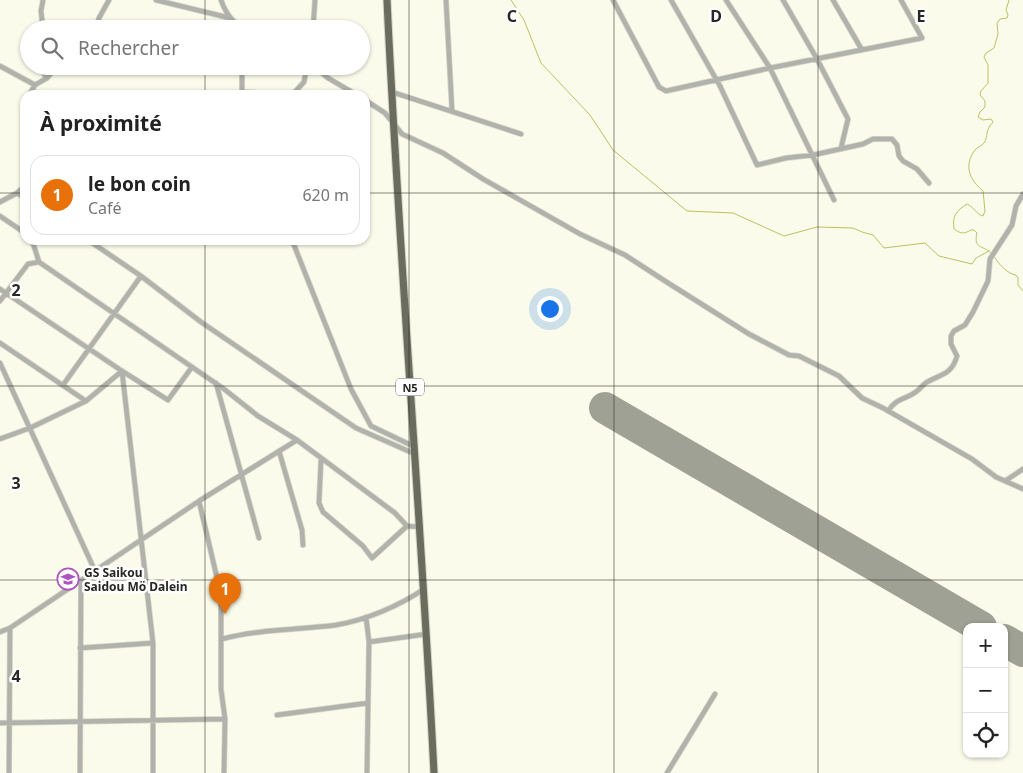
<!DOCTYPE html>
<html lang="fr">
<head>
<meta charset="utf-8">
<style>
	:root { --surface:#fff; --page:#f2f2f2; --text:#222; --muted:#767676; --line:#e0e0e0; --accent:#af53be }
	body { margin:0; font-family:"Noto Sans",sans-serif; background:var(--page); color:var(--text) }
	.controls { position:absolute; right:15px; bottom:15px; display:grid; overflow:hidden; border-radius:10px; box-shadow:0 1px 4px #0004 }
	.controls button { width:45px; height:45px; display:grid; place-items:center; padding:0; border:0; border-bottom:1px solid var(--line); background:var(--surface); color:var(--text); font:25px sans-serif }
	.you { position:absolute; left:549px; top:308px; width:18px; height:18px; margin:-12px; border:4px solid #fff; border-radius:50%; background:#1a73e8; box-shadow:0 0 0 8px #1a73e833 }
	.badge { display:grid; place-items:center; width:32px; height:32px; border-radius:50%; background:var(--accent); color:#fff; font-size:16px; font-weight:700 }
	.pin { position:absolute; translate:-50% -41px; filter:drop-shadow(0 1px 2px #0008) }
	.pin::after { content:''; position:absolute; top:26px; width:18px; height:15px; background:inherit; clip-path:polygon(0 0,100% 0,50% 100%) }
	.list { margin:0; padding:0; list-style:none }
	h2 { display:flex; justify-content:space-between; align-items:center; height:65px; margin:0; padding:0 20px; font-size:21px }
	h2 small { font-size:16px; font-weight:400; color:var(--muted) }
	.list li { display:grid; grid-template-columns:32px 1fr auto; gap:15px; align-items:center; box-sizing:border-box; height:80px; margin:0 10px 10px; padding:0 10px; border:1px solid var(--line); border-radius:15px }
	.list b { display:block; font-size:19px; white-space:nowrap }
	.list p { margin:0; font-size:16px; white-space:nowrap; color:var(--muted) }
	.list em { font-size:16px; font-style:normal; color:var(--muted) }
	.icon { flex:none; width:28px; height:28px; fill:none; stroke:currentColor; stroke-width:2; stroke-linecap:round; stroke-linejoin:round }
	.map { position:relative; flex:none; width:1023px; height:773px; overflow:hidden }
	.search { position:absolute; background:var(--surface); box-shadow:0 1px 4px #0004; left:20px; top:20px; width:350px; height:55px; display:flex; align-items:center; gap:12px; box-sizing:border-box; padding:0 18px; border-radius:28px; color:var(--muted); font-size:19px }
	.panel { position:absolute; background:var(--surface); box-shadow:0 1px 4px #0004; left:20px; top:90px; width:350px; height:155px; border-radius:15px }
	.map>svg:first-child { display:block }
</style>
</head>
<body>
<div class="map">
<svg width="1023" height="773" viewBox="0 0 1023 773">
	<rect width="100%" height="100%" fill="#fafbea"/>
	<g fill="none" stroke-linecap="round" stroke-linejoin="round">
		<path stroke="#bdc262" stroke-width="1" d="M 511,0 L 524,20 L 541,63 L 590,115 L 613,150 L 687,211 L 733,213 L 784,236 L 817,227 L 853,228 L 862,232 L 873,235 L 884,248 L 925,243 L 939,256 L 972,264 L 976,258 L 989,251
			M 991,253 C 983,245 973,249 977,233 L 974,230 L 971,230 C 964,234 961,234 954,229 C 952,216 956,211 967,204 C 974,207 976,214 983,216 L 985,211 L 983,191 C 970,180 963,166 975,150 C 977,147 982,146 984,143 C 989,135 984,132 993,122 L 991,119 L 983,120 L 978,117 L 980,112 L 985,107 L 985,101 L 980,95 L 981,91 L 988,83 L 988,65 L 984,57 L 986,53 L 994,48 L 998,34 L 997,23 L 1000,19 L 1007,18 L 1008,15 L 1006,10 L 1009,0
			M 994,256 C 998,264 1008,274 1016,275 L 1018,278 L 1018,285 L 1023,291"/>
		<path stroke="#a0a195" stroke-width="32" d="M 605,408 L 981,627
			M 1004,640 L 1023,651"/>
		<g stroke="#d4d5c6" stroke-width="6">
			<path id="minor" d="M 156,0 L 230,18
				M 221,0 C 226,14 233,24 247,29
				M 446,0 L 452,110
				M 613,0 L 659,87 L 666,91 L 770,68 L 922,38 L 901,0
				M 671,0 L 720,86 L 757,165 L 786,158 L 813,155 L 863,144 L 873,139 L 892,139 L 897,145 L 899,156 L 903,161 L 917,169 L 929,183
				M 726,0 L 770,68 L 834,200
				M 783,0 L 817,59 L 848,119 L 841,148
				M 833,0 L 862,50
				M 43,29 L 41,11 L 43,0
				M 96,29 L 99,18 L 109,0
				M 313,29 L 315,0
				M 0,66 L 35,85 L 47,78 L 57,66
				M 42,66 L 44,74 L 47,78
				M 242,66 L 242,95
				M 314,66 L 328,78 L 357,95
				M 242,92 L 292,95
				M 392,92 L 521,134
				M 29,95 L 35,85
				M 292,95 L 304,82 L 307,66
				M 365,100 L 385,113 L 402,134 L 443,153 L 483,179 L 580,234 L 625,255 L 665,281 L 749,334 L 789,355 L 799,356 L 839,376 L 862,398 L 883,408 L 972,459 L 996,477 L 1023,489
				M 17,193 L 25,198
				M 0,202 L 17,193 L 25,186
				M 0,216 L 25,233
				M 32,240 L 39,262 L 224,389 L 258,416 L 297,440 L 395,513 L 407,526 L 420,527
				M 88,240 L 141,276 L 201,322 L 356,428 L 415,454
				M 292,240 L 351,389 L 371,426 L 415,447
				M 0,289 L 122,371 L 168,400 L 192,367
				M 0,301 L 28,264 L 39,262
				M 0,343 L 86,401
				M 0,363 L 95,571
				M 122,371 L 153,643 L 153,773
				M 216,383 L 259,538
				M 63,385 L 141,276
				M 888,411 C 897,397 906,400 917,391 C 921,388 924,383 929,381 C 942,374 952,374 957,356 L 951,344 L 951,336 L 954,331 L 965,325 L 973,312 L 988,281 L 990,259 L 1012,225 L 1016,206 L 1023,194
				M 0,439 L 30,428 L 86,401 L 122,371
				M 279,451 L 302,530 L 303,545
				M 321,460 L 319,503 L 323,512 L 363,546 L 372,558 L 407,526
				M 1005,481 L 1023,469
				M 199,501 L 221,595 L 221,689 L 225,719 L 224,773
				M 366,617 L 369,642
				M 0,632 L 10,628 L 199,501 L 297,440
				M 222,639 C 260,629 298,630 336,625 C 366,620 399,606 424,589
				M 80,648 L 153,643
				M 277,715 L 368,703
				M 0,723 L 225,719
				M 9,773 L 10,628
				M 80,773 L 81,581
				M 367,773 L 369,642 L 427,634
				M 667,773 L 715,694"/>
		</g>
		<g stroke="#d4d5c6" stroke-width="9">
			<path id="trunk" d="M 387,0 C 399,258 421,515 434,773"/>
		</g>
		<use href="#minor" stroke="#b1b2ab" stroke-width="4.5"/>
		<use href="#trunk" stroke="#6a6c5e" stroke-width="7"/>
	</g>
	<path fill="none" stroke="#282923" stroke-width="1" stroke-opacity="0.55" d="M 205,0 L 205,29M 409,0 L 409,773M 614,0 L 614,773M 818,0 L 818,773M 205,66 L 205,95M 0,193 L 25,193M 365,193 L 1023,193M 205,240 L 205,773M 0,386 L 1023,386M 0,580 L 1023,580"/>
	<defs>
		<g id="school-ring" transform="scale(1.125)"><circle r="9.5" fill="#fff" stroke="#af53be" stroke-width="1.5"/><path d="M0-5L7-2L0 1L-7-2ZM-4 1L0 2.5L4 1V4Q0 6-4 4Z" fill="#af53be"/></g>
	</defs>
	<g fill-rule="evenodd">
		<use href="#school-ring" x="68" y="579"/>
	</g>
	<g text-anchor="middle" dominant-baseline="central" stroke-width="5" stroke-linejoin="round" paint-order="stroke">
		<rect fill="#fff" stroke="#686965" stroke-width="1" x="396" y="378.5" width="28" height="17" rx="4"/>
		<g font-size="11" font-weight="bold" fill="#282923">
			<text x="410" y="387">N5</text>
		</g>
		<g font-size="12" font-weight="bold" fill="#282923" stroke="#fff" text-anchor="start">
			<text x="84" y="572">GS Saikou<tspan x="84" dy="14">Saidou Mö Dalein</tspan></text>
		</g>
	</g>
	<g font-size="16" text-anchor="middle" font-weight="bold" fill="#282923" stroke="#fff" stroke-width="5" stroke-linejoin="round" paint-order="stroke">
		<text x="512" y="22">C</text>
		<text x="716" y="22">D</text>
		<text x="921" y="22">E</text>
		<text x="16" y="296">2</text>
		<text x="16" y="489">3</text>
		<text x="16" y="682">4</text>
	</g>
</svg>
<div class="controls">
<button>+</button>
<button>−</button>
<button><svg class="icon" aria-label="locate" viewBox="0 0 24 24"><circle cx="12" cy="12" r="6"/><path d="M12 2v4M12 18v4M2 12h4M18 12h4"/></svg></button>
</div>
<div class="you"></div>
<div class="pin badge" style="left:225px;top:614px;background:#e8710a">1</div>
<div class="search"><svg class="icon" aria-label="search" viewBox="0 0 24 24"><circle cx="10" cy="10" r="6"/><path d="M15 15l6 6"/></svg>Rechercher</div>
<section class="panel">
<h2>À proximité<small></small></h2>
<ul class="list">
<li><span class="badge" style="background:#e8710a">1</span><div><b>le bon coin</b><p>Café</p></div><em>620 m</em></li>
</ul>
</section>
</div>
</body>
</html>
